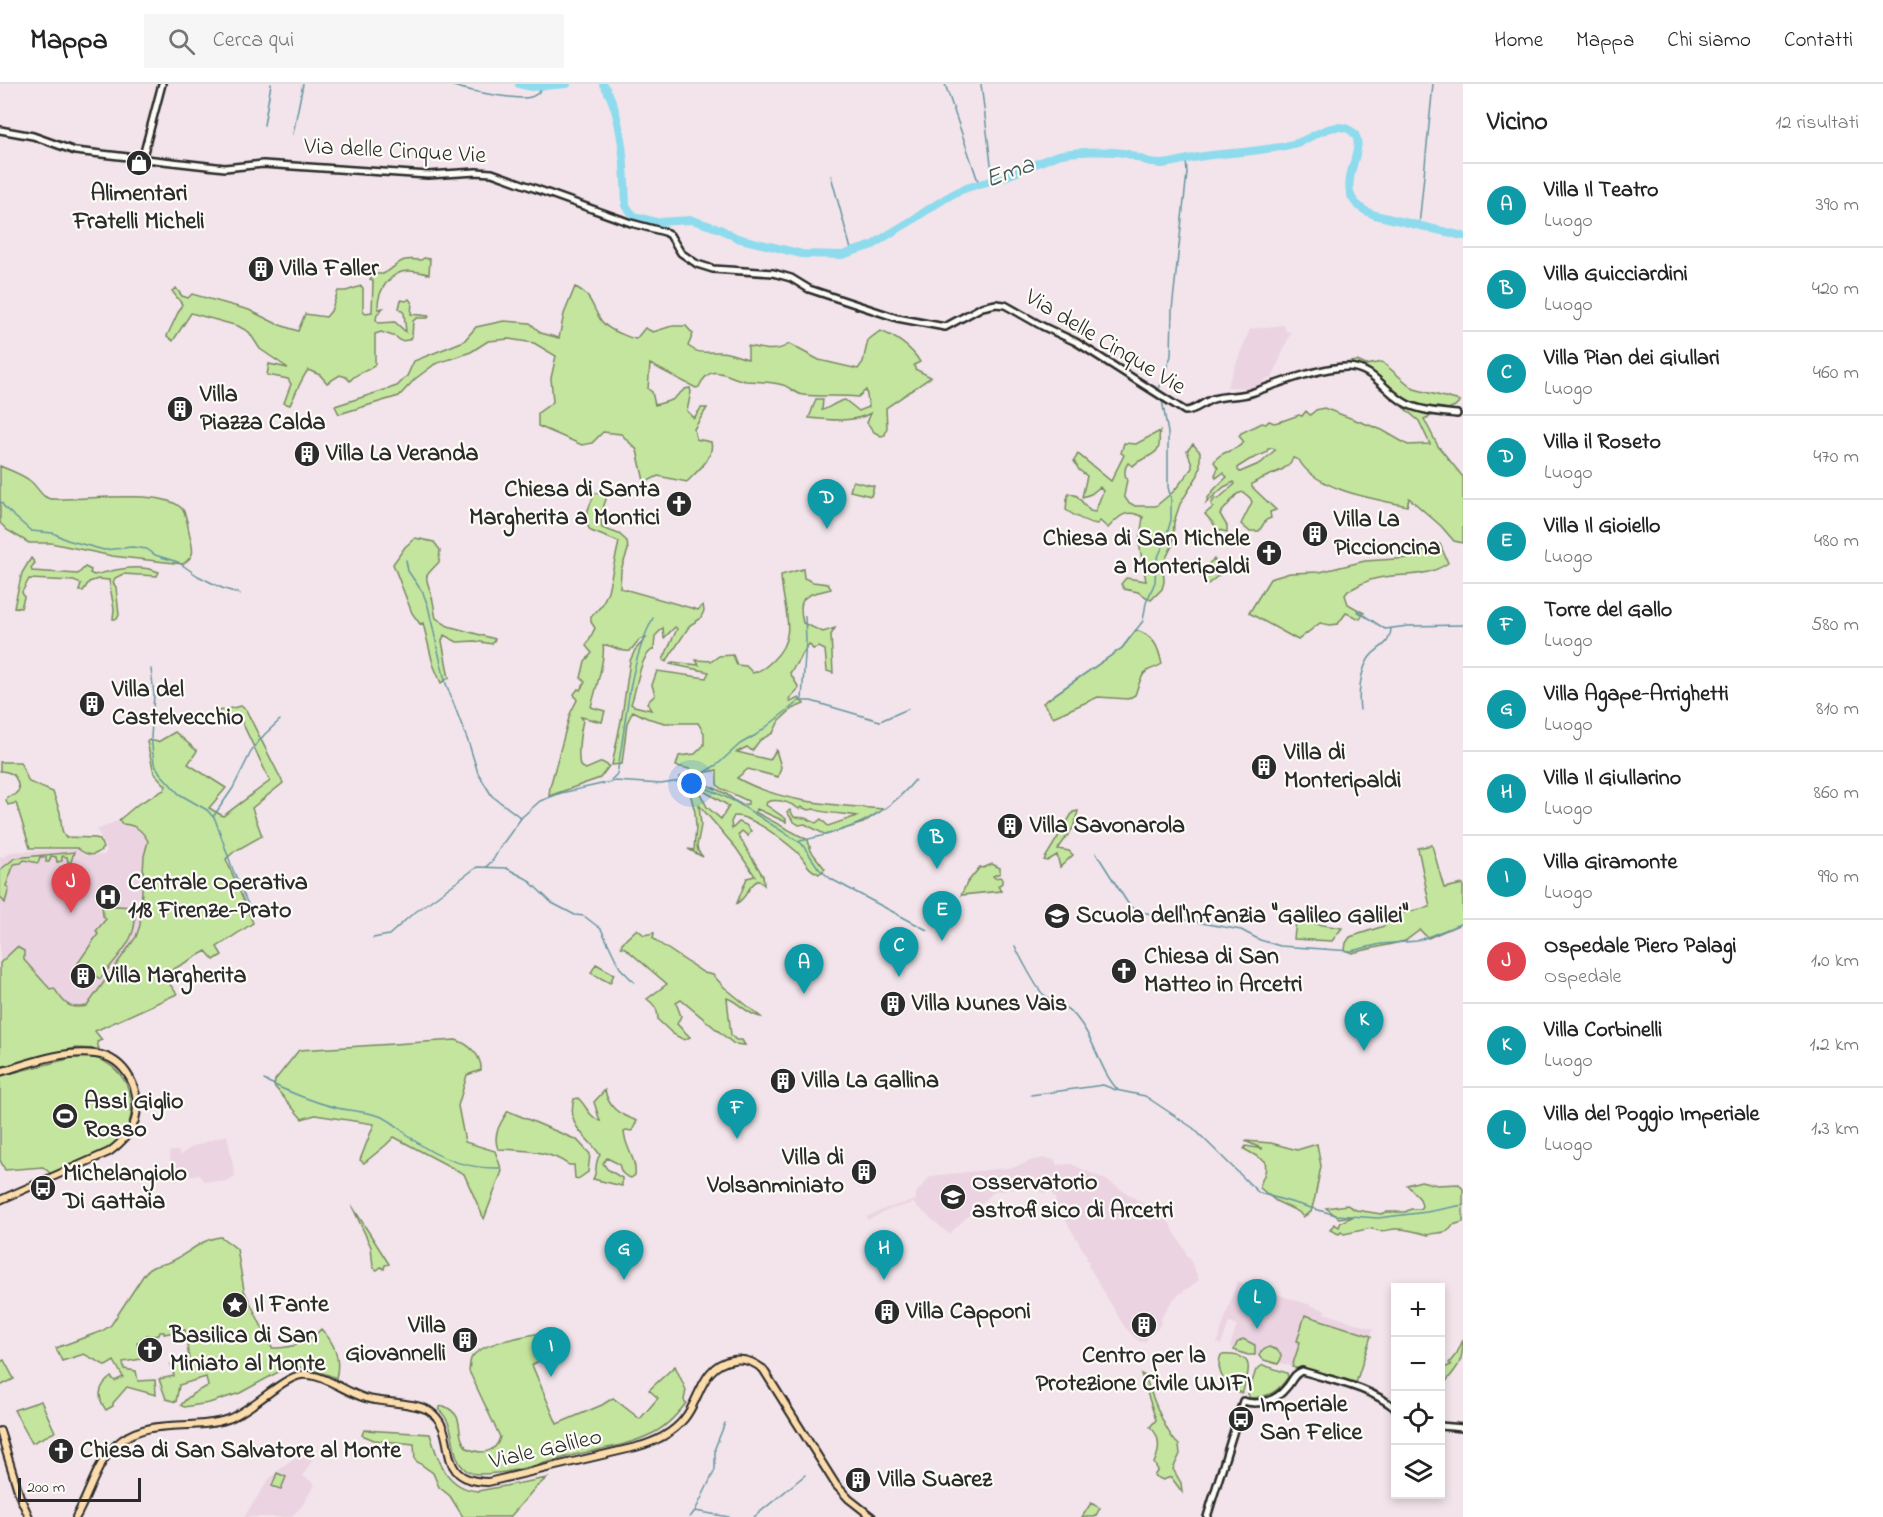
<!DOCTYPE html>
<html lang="it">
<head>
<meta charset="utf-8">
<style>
	:root { --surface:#fff; --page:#f6f6f6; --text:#222; --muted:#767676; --line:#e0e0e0; --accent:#2b2b2b }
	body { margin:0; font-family:"Indie Flower",sans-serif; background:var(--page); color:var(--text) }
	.controls { position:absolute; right:18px; bottom:18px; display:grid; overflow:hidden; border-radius:0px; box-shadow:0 3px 9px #0003 }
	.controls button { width:54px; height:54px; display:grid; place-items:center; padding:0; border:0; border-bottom:2px solid var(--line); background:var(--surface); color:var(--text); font:30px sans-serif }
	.scale { position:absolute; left:18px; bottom:15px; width:123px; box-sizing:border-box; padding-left:6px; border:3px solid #2b2b2b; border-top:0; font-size:16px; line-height:21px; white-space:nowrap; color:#2b2b2b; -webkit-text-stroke:4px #fdfcf7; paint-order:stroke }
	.you { position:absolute; left:692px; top:700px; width:21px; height:21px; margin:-15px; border:4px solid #fff; border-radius:50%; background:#1a73e8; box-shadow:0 0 0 9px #1a73e833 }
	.badge { display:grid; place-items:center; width:39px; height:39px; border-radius:50%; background:var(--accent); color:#fff; font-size:20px; font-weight:700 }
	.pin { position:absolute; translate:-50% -50px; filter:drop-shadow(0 2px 3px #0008) }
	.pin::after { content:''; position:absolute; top:32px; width:21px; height:18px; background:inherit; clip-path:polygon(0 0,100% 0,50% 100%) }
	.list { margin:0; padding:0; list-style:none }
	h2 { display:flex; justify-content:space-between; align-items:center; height:78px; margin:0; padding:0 24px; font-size:26px }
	h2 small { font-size:20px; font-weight:400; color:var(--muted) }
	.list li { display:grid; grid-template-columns:39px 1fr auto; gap:18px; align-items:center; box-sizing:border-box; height:84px; padding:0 24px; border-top:2px solid var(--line) }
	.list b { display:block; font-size:22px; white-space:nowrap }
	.list p { margin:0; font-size:20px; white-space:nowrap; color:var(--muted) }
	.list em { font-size:20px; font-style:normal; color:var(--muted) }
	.icon { flex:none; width:33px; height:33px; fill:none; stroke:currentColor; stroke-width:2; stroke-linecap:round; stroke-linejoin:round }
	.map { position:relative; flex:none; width:1463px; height:1433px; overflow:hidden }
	header { display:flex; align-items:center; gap:36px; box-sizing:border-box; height:84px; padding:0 30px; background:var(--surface); border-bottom:2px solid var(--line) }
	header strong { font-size:28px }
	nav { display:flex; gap:33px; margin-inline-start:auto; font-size:21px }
	.search { width:420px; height:54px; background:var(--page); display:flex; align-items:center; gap:15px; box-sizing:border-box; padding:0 21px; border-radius:0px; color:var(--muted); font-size:22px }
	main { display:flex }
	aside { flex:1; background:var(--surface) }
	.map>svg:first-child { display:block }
</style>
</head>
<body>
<header>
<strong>Mappa</strong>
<div class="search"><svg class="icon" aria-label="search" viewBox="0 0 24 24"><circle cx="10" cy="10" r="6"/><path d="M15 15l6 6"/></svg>Cerca qui</div>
<nav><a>Home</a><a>Mappa</a><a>Chi siamo</a><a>Contatti</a></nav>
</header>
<main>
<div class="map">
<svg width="1463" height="1433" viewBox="0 0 1463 1433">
	<rect width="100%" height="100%" fill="#f2e4ea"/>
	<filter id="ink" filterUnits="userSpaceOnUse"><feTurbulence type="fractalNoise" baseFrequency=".0167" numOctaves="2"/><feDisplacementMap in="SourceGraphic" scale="12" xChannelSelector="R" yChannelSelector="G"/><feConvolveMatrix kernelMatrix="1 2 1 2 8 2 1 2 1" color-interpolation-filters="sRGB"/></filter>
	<g filter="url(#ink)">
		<path fill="#ebd3e1" d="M 1284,241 L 1286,247 L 1291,248 L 1272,294 L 1265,295 L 1262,302 L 1253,304 L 1227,303 L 1250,245 Z
			M 119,736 L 123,740 L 133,741 L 143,749 L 148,757 L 144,772 L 140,841 L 136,853 L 87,922 L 77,924 L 67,921 L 54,904 L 51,905 L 24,876 L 24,867 L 17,863 L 0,879 L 0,772 L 3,773 L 11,768 L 77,765 L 85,772 L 104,771 L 107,767 L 97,746 Z
			M 1048,817 L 1069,836 L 1062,844 L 1041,824 Z
			M 227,1051 L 235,1092 L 227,1098 L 204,1097 L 198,1090 L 175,1097 L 169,1068 L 171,1067 L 178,1067 L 180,1071 L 194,1062 Z
			M 1046,1074 L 1055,1076 L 1057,1081 L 1071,1080 L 1108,1097 L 1159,1130 L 1167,1135 L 1186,1168 L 1186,1171 L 1189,1173 L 1199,1196 L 1173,1215 L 1161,1234 L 1160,1242 L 1147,1254 L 1146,1257 L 1141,1258 L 1136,1255 L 1124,1242 L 1088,1181 L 1089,1177 L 1086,1175 L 1087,1173 L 1085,1169 L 1055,1118 L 1056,1115 L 1049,1106 L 1045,1109 L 1041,1108 L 1037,1101 L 1001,1107 L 996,1106 L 949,1150 L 913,1119 L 888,1126 L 868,1136 L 867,1133 L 887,1124 L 916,1116 L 916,1109 L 931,1092 L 1015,1083 L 1033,1076 Z
			M 1237,1197 L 1325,1226 L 1324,1229 L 1373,1245 L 1355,1302 L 1230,1263 L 1237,1241 L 1229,1238 L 1221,1261 L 1217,1259 Z
			M 308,1365 L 316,1369 L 303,1392 L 315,1400 L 302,1422 L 291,1433 L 244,1433 L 269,1395 L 286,1380 Z"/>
		<path fill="#c4e59e" stroke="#788864" stroke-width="1.5" fill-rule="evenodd" d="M 424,174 L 430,175 L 429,190 C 423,189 416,187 409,187 C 390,187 377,207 378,225 L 383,224 L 377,230 L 376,236 L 379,239 L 395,238 L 406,248 L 404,229 L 399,224 L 401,216 L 406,217 L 409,215 L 412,219 L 411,230 L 429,232 L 428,234 L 417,234 L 413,237 L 412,253 L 408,256 L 401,257 L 396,253 L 381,248 L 375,250 L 375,280 C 368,289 357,287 350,297 L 346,293 L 340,291 L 327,299 L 320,291 L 308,286 C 300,297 296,309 290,321 L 284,319 L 291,300 L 288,295 L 267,291 L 269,280 L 288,284 L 260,265 L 249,248 L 238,242 L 191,229 L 173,257 L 167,252 L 182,220 L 172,207 L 176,204 L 182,212 L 188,214 L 192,210 L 249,226 L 277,240 L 298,247 L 305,230 L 326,233 L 331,227 L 338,207 L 346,207 L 361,202 L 363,204 L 363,226 L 365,229 L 372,228 L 373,197 L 370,195 L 374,190 L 383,190 C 401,181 396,173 421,176 Z
			M 575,203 C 599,213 590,238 617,248 C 624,251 629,254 636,255 L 645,244 L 653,248 L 672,242 L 686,242 L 693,250 L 688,262 C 702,272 706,267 720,268 C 729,268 739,273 748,275 L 748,262 C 762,265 777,269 789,260 L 819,276 L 858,285 L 863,278 L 868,256 L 880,247 C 895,252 912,264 920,278 L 914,281 L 915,285 L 931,293 L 886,324 L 887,343 L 885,351 L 881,352 L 874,348 L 867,339 L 871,329 C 853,339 829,336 809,334 L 816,315 L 823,315 L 822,326 C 828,325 835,318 845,316 L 859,327 L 869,323 L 866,306 L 858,313 C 840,311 821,313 803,311 C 795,310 790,303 783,301 C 770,297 759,298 746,297 C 727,294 711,276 699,303 L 696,304 L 650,280 L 648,305 L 652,308 L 655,321 L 672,316 L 685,305 L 690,304 L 691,308 L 687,327 L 694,334 L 701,324 L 707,324 L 694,345 L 696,355 L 711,358 C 715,374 696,388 687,398 L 658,392 L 648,397 L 644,397 L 637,366 L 621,350 L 603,348 L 592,359 L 582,361 L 538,342 L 538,329 L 553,318 L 551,294 L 556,272 L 534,259 L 509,255 L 488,257 L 471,268 L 435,280 L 415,295 L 399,312 L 339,330 L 335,322 L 397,302 L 407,292 L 414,277 L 464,257 L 476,243 L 504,237 L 530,239 L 541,249 L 559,254 L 564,230 Z
			M 1357,277 L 1366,281 L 1382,278 L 1414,305 L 1460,317 L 1455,322 L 1424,335 L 1438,362 L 1463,393 L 1463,459 L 1454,457 L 1441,442 L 1409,414 L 1407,422 C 1375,415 1315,406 1299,376 L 1293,374 C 1287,389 1264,391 1252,400 L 1252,403 L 1276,426 L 1270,428 L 1271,434 L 1266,436 L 1259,447 L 1249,447 L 1241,440 L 1252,418 L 1250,414 L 1243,408 L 1237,410 L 1220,430 L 1227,442 L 1227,448 L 1219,446 L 1205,430 L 1213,423 L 1211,420 L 1215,414 L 1218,415 L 1235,400 L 1234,398 L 1224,403 L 1206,419 C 1209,408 1220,400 1227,393 L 1223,389 L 1216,394 L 1215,391 L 1218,384 L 1214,378 C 1220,366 1236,368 1244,358 L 1239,352 L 1241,349 L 1262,339 L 1266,340 L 1269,337 L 1274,339 L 1282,337 L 1299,331 L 1302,332 L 1306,327 L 1310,331 L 1316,326 L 1324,324 L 1382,346 L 1408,361 L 1430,360 L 1419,337 L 1389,311 L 1372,293 L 1354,286 L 1331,288 L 1333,281 ZM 1273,364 L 1275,366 L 1261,379 L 1240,388 L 1238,386 L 1238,383 L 1249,376 L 1266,369 L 1268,365 Z
			M 1160,347 C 1158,353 1161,359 1158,365 C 1152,374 1140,374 1133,382 L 1128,379 C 1124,384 1124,391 1127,396 L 1124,412 L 1128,418 L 1135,422 L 1156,422 L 1174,407 L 1192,384 L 1192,380 L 1187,367 L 1193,360 L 1200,368 L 1200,383 L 1198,391 L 1180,420 L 1174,438 L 1173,460 L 1163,480 L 1164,498 L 1162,505 L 1151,516 L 1138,508 L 1124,505 L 1121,500 L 1126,494 L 1146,497 L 1139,459 L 1143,433 C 1127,424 1119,432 1108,444 L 1100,437 L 1097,440 C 1085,438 1076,433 1066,426 L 1067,415 L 1069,409 L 1077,412 L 1090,427 L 1095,428 L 1103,407 L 1100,403 L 1091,410 L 1082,413 L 1087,392 L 1079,386 L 1074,377 L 1078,370 L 1111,397 L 1124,371 L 1121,369 L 1124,359 L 1136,360 Z
			M 0,382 C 9,386 21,390 29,396 C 38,402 41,415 53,415 C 80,417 166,403 183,426 C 187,432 188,445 190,452 C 193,466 196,471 183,480 L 112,472 L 51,459 L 29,459 L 7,446 L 0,439 Z
			M 853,397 L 874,402 L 871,412 L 850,407 Z
			M 595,409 L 607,411 C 604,425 599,428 602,444 L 619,450 L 627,457 L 628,466 L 621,486 L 620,504 L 698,526 L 703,521 L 704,527 L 700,535 L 690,541 L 666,578 L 663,576 L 677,545 L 675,543 L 664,554 L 663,544 L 655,552 L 654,565 C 639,571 637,606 631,620 L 634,622 L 651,626 L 647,619 L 655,611 L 652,601 L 657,587 L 706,594 L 709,588 L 670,580 L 672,578 L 699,581 L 696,576 L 712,577 L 719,572 L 733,571 L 737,581 L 746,582 L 753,589 C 762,586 766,583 773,576 C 800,550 782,524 781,491 L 803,485 L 804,494 L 813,498 L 828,500 L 831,505 C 807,511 796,510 803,539 L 823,548 L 835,544 L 831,551 L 833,589 L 827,587 L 825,566 L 819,563 L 813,565 L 809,560 L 790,589 L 799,604 L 789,615 L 790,618 L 799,614 L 804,620 L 792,625 L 779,637 L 773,649 L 760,656 L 752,667 L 747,663 L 737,668 L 770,676 L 776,666 L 781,683 L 778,693 L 748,685 L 737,694 C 781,719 834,721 883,725 L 863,739 L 826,751 L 805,740 L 799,741 L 793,737 L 787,728 L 790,726 L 794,733 L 805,734 L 816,739 L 821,735 L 828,742 L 857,732 C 847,730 820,729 814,725 L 808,726 L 801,723 L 799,725 C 789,718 779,714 767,718 L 766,721 L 786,735 L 786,738 L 757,725 L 755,728 L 808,756 L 811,767 L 825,785 L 819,790 C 806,785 806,776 796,767 C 782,755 751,731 734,732 L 731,738 L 732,745 L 739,738 L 746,741 L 751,747 L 748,752 L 742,747 L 738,751 L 763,792 L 764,801 L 759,796 C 748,800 748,813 737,819 L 747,794 L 755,792 L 736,764 L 699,721 L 701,741 L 697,762 L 698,767 L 703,773 L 688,765 L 694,766 L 696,743 L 695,728 L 690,709 L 681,707 L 680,693 L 687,692 L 690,685 L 676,682 L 679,672 L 695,670 L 704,661 L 704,649 L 698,639 L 665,639 L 647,634 L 633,627 L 627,639 L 622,680 L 612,681 L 622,632 L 630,577 L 635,566 L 647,553 L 639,556 L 630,567 C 620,569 612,560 603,561 C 606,574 595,608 591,623 L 605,627 L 602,638 L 581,633 L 583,636 C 580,650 577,669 580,682 L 586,685 L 602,678 L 609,682 L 600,694 L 549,712 L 550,703 L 570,630 L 577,616 L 574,610 L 578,605 L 580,606 L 585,598 L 581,594 L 585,577 L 592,569 L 586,562 L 595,544 L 591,538 L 591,533 L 602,521 L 608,507 L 619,458 L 591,447 C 581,436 590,421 595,409 ZM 717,686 L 717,700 L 720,704 L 748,717 L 748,720 C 738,722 734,715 726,710 C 719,706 711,703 703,699 L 703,689 ZM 702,706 L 729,722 L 721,735 L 707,723 L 700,709 Z
			M 415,454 L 434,458 L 440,466 L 439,478 C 423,495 425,489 431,510 C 434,518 434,527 436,534 L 448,542 L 495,555 L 492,560 L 475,557 L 457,558 L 444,551 L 442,557 L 449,594 L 441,599 L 433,580 L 423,539 L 420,540 L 412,529 L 393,480 L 405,463 Z
			M 1440,460 L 1448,479 C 1423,496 1401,488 1374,495 C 1365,497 1356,503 1348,507 L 1345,511 L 1348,520 L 1364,529 L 1360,535 L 1346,529 L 1338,540 L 1330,541 L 1320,539 L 1298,556 L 1249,529 L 1270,495 L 1290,489 L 1320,488 L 1365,477 L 1411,474 L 1431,461 Z
			M 31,474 L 35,479 L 31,484 L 32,487 L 78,490 L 85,483 L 91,486 L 90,489 L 94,491 C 115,486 138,479 159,488 L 157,492 L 123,490 L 115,494 L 113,499 L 116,503 L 119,531 L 117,535 L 113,535 L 114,525 L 109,496 L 98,495 L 89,498 L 83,507 L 79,507 L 81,500 L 74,497 L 29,495 L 22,508 L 24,513 L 21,524 L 14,523 L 22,489 Z
			M 1214,475 L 1224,487 L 1208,500 L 1198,489 Z
			M 1136,546 C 1154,552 1158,562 1162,580 C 1156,584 1152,584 1147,587 C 1140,591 1138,604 1135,611 L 1128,615 L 1098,613 L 1053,633 L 1043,619 L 1122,564 Z
			M 241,622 L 246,626 L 283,699 L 252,724 L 262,752 L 235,767 L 226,775 L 253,839 L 217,863 L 222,871 L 214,876 L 206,867 L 163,891 L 177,910 L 95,947 L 102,956 L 97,958 L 99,965 L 75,964 L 0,983 L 0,879 L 17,863 L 24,867 L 24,876 L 50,905 L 54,904 C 64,919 68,926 87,922 L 136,853 L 140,841 L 144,772 L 148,757 C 142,746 136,741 122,740 L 119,736 L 138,720 L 164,706 L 166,702 L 154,689 L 147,658 L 149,656 L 158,658 L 175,648 L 197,667 L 188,680 L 226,704 L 209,724 L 223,732 L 270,697 L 240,634 L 236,633 L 223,636 L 218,627 Z
			M 0,678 L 20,678 L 29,698 L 53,708 L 60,728 L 62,746 L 65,753 L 96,754 L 100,756 L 103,764 C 94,774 87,772 77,764 L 30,764 L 16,719 L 8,721 L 6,717 L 7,713 L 14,711 L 19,706 C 17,692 14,688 0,687 Z
			M 1078,727 L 1073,744 L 1058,765 L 1069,767 L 1073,771 L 1060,783 L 1057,771 L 1047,777 L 1044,776 L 1073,728 Z
			M 1432,761 L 1444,804 L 1463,800 L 1463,839 L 1428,854 L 1420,846 L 1405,857 L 1352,869 L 1345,866 L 1346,859 L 1350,853 L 1384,842 L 1398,830 L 1430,823 L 1418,764 Z
			M 74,768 L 71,778 L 68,778 L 67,773 L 62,772 L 62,777 L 57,778 L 56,773 L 51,772 L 49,778 L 46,778 L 46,773 L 40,773 L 38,779 L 24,776 L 21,779 L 14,780 L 6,802 L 9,804 L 5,819 L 0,813 L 0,786 L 15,774 Z
			M 992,780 L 1000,784 L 1000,789 L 993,792 L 995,794 L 1000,793 L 1002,795 L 1002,799 L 998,802 L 1001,807 L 961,811 L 967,799 L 980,783 L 983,784 Z
			M 102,821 L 132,823 C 144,850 115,875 100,895 L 78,879 L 98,850 L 96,847 L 106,835 L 103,832 Z
			M 1301,827 L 1316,840 L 1342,844 L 1332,857 L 1294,855 L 1297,828 Z
			M 637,845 L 644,851 L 654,849 L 653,854 L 659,859 L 704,889 L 713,891 L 724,903 L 761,933 C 747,931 739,918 727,914 L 731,951 L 736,956 L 742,956 L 745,961 L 734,960 L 681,916 L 676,919 L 681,932 L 677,940 L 690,953 L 684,956 L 673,950 L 658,936 C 658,926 655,921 647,915 L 667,900 L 625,864 L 621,863 L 622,859 Z
			M 596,880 L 614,890 L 610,899 L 591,889 Z
			M 456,956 C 469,960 482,972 481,986 L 467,991 L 458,1022 L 465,1058 L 495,1067 L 502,1087 L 484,1135 L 464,1090 L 394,1053 L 386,1061 L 364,1079 L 360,1076 L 374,1040 L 315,1031 L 302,1035 L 274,1002 L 275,996 L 299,966 Z
			M 90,973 C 128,979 146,1028 118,1056 C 100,1073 74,1081 51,1090 L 43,1083 L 5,1086 L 0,1076 L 0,992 L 72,974 Z
			M 605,1006 C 609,1025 619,1030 637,1037 L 632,1047 L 626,1046 L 624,1048 C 625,1064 637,1075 635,1091 L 631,1094 C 622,1091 621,1088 619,1080 L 607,1074 L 603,1079 L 607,1085 L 622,1094 L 622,1102 L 593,1095 C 598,1087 594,1078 600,1071 C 587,1051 566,1044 574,1015 L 578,1014 C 587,1022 588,1032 600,1037 L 594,1018 Z
			M 508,1027 L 577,1056 L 590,1070 L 588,1088 L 578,1095 L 575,1094 L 574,1081 L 569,1081 C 549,1066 523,1066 498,1065 C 492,1051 501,1038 508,1027 Z
			M 1245,1057 L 1271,1059 L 1297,1066 L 1317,1060 L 1321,1082 L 1315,1113 L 1311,1128 L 1303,1133 L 1299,1128 L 1276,1117 L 1260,1104 C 1260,1094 1268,1092 1265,1077 L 1244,1065 L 1246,1062 L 1263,1065 Z
			M 1421,1097 L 1437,1101 L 1459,1100 L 1463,1105 L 1463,1138 L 1453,1141 C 1447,1152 1438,1147 1428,1151 C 1418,1148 1405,1144 1395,1145 C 1386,1146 1379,1149 1372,1144 L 1344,1150 L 1341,1148 L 1339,1150 L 1330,1146 L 1334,1140 L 1339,1143 L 1341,1138 L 1354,1132 L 1339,1134 L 1326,1124 L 1347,1121 L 1356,1126 L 1381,1130 L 1387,1128 L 1405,1128 L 1411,1125 L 1420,1125 L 1422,1122 L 1420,1115 L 1407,1101 Z
			M 352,1122 L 389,1180 L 385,1181 L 384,1185 L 381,1183 L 377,1186 L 373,1183 L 371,1163 Z
			M 221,1153 L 237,1165 L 244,1206 L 272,1264 C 289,1265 310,1258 321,1245 C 335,1259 341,1275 336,1294 C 321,1287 307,1285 291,1281 L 240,1309 L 209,1319 L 184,1323 L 181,1321 C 187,1313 198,1306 208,1302 L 206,1293 L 179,1301 L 176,1318 L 166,1315 L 159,1295 L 174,1292 L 171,1280 L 189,1275 L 185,1246 L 164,1250 L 164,1248 L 160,1248 L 159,1251 L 153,1252 L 147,1251 L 145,1254 L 142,1254 L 142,1257 L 137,1258 L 138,1263 L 142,1262 L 144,1270 L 141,1271 L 141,1275 L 123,1278 L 124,1285 L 136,1287 L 138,1297 L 155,1296 L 156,1311 L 127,1303 L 113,1319 L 113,1322 L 106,1326 C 97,1314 98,1302 111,1293 L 115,1297 L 123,1293 L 114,1277 L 106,1282 L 84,1270 L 62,1277 L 56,1264 L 102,1247 L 111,1241 L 145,1189 C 153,1180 160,1182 170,1178 C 187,1171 202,1154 221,1153 Z
			M 1305,1231 L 1371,1252 L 1355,1302 L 1292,1283 L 1300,1258 L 1297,1257 Z
			M 544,1248 L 550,1270 L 532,1281 L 557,1340 L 602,1321 L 613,1314 L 640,1335 L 658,1314 L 649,1306 L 675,1282 L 686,1306 L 684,1316 L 686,1319 C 677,1331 664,1345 649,1351 C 626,1362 598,1365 574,1371 C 543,1379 511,1390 479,1390 C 475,1390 470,1389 466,1386 C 448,1373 459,1343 439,1326 L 440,1323 L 444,1322 C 468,1333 453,1348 467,1364 C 481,1371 496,1369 500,1353 L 469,1287 C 470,1283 469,1277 472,1273 C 484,1257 525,1253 544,1248 Z
			M 1243,1255 L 1255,1261 L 1255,1271 L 1248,1271 L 1234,1266 L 1237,1259 Z
			M 1463,1256 C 1463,1281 1456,1285 1441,1303 L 1441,1285 L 1451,1281 L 1449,1279 L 1457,1269 Z
			M 1269,1263 L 1277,1266 L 1281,1271 L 1281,1275 L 1278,1280 L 1264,1276 L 1259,1272 L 1261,1267 Z
			M 1221,1271 C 1254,1269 1251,1282 1243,1307 L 1241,1309 C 1225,1305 1215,1285 1221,1271 Z
			M 4,1276 L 14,1295 L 0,1302 L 0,1278 Z
			M 1263,1281 L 1287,1289 L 1288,1293 C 1279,1307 1268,1314 1250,1314 L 1248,1310 L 1256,1286 Z
			M 1141,1290 L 1145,1292 C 1151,1309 1165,1350 1179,1361 L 1180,1370 L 1173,1385 L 1181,1399 L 1182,1408 L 1171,1393 L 1163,1396 L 1154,1392 L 1158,1386 L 1154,1379 C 1160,1367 1161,1352 1150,1343 L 1156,1336 Z
			M 41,1317 L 55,1348 L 32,1359 L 14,1326 Z
			M 364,1346 L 430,1350 C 438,1377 447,1405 478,1407 L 547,1394 L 535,1404 L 510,1433 L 463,1433 L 450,1412 L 439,1403 L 433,1389 L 415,1376 L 414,1360 L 374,1356 L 362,1351 Z
			M 277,1389 L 286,1393 L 281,1405 L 272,1402 Z
			M 1091,1419 L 1100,1424 L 1095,1433 L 1082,1433 Z"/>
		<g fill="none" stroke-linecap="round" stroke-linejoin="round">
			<path stroke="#6695a0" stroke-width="1.5" d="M 448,0 C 463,6 516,17 531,13 C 538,11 541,6 545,1
				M 945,0 L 979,100
				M 981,0 L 993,96
				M 264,41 L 271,0
				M 293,50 L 303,0
				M 831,92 L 852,169
				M 1419,142 L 1433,0
				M 1160,308 L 1159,305 L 1171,272 L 1172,226 L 1187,89 L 1186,76
				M 0,417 L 6,425 L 31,447 L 53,449 L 67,456 L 104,466 L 132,463 L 147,465 L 155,471 L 178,478 L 198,492 L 222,504 L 240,510
				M 406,476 L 408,487 L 423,509 L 428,522 L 445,597 L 469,660 L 478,689 L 492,712 L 520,733
				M 1357,527 L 1385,545 L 1408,542 L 1463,541
				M 151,585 L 154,611 L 151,653 L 154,679 L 160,689 L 179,710 L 207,726 L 215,735 L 233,786 L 253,832
				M 1052,612 L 1122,564 L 1143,537 L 1146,519 L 1155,498 L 1156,477 L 1164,460 L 1171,436 L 1171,415 L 1168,403 L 1168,349 L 1162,316
				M 802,615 L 806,557 L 805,532
				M 1360,626 C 1358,610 1360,588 1369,574 C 1378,561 1389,564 1391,545
				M 611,696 L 617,690 C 627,637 627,584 653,534
				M 694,696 L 704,703 L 736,718 L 796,756 L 802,760 L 819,785 L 831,795 L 927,846
				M 213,733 L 233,704 L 253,664 L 265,650 L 280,636
				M 800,757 C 847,747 883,735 915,696
				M 1096,769 L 1127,818 L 1135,827 L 1241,846 L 1260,856 L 1280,862 L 1351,867 L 1381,860 L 1417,857 L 1463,839
				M 486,783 L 493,776 L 501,762 L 522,733 L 540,717 L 561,709 L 615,697 L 661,700 L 693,695 L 718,680 L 740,660 L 756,651 L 799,617 L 811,617 L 880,637 L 908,625
				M 373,854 L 389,851 L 410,832 L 477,783 L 506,784 L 527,795 L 552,819 L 575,831 L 584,832 L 601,845 L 620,884 L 634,898
				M 1015,862 C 1019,871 1037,905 1043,910 C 1056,919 1071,924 1080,938 C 1096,959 1100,987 1118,1006
				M 264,996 C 288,1008 310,1017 337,1024 C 351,1027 368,1027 382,1033 C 395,1038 404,1049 415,1057 C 441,1076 469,1085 501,1084
				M 1031,1011 L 1103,1001 L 1116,1006 L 1145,1012 L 1193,1044 L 1259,1109 L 1336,1131 L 1378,1134 L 1427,1128 L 1463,1121
				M 695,1427 L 729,1433
				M 690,1433 L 695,1427 L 715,1386 L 715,1364 L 725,1339
				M 754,1433 L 805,1391"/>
			<path stroke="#8edbee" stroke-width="8" d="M 519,0 L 532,3 L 567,0
				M 603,0 C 623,27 625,89 626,122 L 634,132 L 657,138 L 692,136 L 720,145 L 737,154 L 802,170 L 842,171 L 873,161 C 885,152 898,145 911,137 C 926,127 941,116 957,108 C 971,101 986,99 1001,94 C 1019,88 1037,79 1055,72 C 1070,67 1112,66 1128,70 C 1139,74 1150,80 1162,80 C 1175,79 1186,75 1198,73 C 1220,69 1243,69 1266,65 C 1276,64 1287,62 1297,59 C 1312,54 1332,37 1348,45 C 1380,60 1317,110 1375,131 L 1463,152"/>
			<path stroke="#cabfc4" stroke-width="5" stroke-dasharray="5 2.5" stroke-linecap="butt" d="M 1457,330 L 1463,333"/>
			<g stroke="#2b2b2b" stroke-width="10">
				<path id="secondary" d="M 0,46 L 33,52 L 75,67 L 225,84 L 263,80 L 428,91 L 476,88 L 492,89 L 631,139 L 665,148 L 670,151 L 681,169 L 697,180 L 713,185 L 773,189 L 791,194 L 809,205 L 897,234 L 945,243 L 982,223 L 996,220 L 1005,221 L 1042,242 L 1076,258 L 1185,327 C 1196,327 1203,318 1213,315 C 1227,311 1241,313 1254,308 C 1279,299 1321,283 1347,283 C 1374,283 1385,309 1407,320 C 1422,327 1440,328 1457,330
					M 142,76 L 162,0
					M 1440,1342 L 1463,1344
					M 1207,1433 L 1243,1317 C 1258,1322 1276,1317 1286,1304 C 1292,1298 1293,1290 1302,1287 C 1334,1297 1370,1303 1396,1325"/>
			</g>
			<g stroke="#2b2b2b" stroke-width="10">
				<path id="primary" d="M 0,988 C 30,979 63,966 95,970 C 126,973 143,1008 135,1036 C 131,1050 120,1060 109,1068 L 0,1116
					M 0,1347 L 20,1413 L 29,1433
					M 76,1433 C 91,1407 97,1374 122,1356 C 151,1334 194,1347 228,1335 C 252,1326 282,1294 301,1291 C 323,1289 345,1308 365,1314 C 382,1319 414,1318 428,1326 C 463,1348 429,1397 488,1398 L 636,1363 C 655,1358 672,1350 684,1335 C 701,1315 701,1281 733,1276 C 744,1274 754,1278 763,1285 L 836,1401 L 849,1415 L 872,1433"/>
			</g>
			<use href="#secondary" stroke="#fdfcf7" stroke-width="5"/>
			<use href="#primary" stroke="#fddcac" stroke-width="6"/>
		</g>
	</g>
	<defs>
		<g id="shop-disc" transform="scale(1.35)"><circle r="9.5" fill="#2b2b2b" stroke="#fdfcf7"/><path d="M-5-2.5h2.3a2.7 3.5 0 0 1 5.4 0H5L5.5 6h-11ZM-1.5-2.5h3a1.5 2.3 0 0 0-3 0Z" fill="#fff"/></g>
		<g id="building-disc" transform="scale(1.35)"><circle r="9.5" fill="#2b2b2b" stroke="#fdfcf7"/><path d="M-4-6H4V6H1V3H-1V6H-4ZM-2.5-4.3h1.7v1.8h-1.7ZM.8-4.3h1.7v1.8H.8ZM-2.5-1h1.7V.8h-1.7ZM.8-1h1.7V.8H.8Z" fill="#fff"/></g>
		<g id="church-disc" transform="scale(1.35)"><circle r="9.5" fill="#2b2b2b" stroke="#fdfcf7"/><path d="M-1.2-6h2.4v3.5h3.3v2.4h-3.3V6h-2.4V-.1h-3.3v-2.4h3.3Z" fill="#fff"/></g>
		<g id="hospital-disc" transform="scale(1.35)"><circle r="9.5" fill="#2b2b2b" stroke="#fdfcf7"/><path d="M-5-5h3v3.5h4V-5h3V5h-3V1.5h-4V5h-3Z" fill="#fff"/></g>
		<g id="school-disc" transform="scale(1.35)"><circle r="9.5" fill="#2b2b2b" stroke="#fdfcf7"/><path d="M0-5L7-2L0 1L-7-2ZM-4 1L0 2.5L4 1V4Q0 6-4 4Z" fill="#fff"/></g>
		<g id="stadium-disc" transform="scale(1.35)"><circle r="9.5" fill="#2b2b2b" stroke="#fdfcf7"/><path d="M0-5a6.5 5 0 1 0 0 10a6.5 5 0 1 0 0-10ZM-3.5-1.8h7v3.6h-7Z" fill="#fff"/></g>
		<g id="bus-disc" transform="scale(1.35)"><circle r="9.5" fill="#2b2b2b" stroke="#fdfcf7"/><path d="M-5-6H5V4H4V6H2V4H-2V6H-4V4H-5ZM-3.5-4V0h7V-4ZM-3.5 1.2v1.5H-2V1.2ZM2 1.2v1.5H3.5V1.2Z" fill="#fff"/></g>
		<g id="university-disc" transform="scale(1.35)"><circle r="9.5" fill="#2b2b2b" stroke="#fdfcf7"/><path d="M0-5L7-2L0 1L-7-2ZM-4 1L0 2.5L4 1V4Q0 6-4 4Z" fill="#fff"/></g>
		<g id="sight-disc" transform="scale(1.35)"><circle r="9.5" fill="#2b2b2b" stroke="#fdfcf7"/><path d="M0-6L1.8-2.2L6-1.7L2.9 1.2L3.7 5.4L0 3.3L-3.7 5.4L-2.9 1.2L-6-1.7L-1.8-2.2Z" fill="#fff"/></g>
	</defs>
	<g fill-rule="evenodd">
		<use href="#shop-disc" x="139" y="79"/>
		<use href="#building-disc" x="261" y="185"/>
		<use href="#building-disc" x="180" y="325"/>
		<use href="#building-disc" x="307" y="370"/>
		<use href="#church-disc" x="679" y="420"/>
		<use href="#building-disc" x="1315" y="450"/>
		<use href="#church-disc" x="1269" y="469"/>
		<use href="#building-disc" x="92" y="620"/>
		<use href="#building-disc" x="1264" y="683"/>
		<use href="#building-disc" x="1010" y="742"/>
		<use href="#hospital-disc" x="108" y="813"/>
		<use href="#school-disc" x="1057" y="832"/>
		<use href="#church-disc" x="1124" y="887"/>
		<use href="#building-disc" x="83" y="892"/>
		<use href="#building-disc" x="893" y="920"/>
		<use href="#building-disc" x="783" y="997"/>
		<use href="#stadium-disc" x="65" y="1032"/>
		<use href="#building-disc" x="864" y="1088"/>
		<use href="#bus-disc" x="43" y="1104"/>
		<use href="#university-disc" x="953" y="1113"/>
		<use href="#sight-disc" x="235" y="1221"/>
		<use href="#building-disc" x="887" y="1228"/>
		<use href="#building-disc" x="1144" y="1241"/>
		<use href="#building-disc" x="465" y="1256"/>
		<use href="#church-disc" x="150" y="1266"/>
		<use href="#bus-disc" x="1241" y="1335"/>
		<use href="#church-disc" x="61" y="1367"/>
		<use href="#building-disc" x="858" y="1396"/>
	</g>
	<g text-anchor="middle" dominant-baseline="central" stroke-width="4.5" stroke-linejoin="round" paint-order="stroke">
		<g font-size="24" fill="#2b2b2b" stroke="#fdfcf7">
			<text transform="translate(395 68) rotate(3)">Via delle Cinque Vie</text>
			<text transform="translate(1105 259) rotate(31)">Via delle Cinque Vie</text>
			<text transform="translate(546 1366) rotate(-13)">Viale Galileo</text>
		</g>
		<g font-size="24" font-weight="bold" fill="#2b2b2b" stroke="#fdfcf7" text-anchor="start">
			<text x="139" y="110" text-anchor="middle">Alimentari<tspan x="139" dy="28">Fratelli Micheli</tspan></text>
			<text x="280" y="185">Villa Faller</text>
			<text x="200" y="311">Villa<tspan x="200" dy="28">Piazza Calda</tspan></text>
			<text x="326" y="370">Villa La Veranda</text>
			<text x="660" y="406" text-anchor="end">Chiesa di Santa<tspan x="660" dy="28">Margherita a Montici</tspan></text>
			<text x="1334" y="436">Villa La<tspan x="1334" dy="28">Piccioncina</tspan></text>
			<text x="1250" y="455" text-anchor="end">Chiesa di San Michele<tspan x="1250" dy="28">a Monteripaldi</tspan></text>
			<text x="112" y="606">Villa del<tspan x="112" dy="28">Castelvecchio</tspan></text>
			<text x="1284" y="669">Villa di<tspan x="1284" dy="28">Monteripaldi</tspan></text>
			<text x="1030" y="742">Villa Savonarola</text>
			<text x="128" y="799">Centrale Operativa<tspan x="128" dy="28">118 Firenze-Prato</tspan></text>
			<text x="1076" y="832">Scuola dell'Infanzia "Galileo Galilei"</text>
			<text x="1144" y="873">Chiesa di San<tspan x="1144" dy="28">Matteo in Arcetri</tspan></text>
			<text x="103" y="892">Villa Margherita</text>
			<text x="912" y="920">Villa Nunes Vais</text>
			<text x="802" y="997">Villa La Gallina</text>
			<text x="84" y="1018">Assi Giglio<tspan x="84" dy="28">Rosso</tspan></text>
			<text x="844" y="1074" text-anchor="end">Villa di<tspan x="844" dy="28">Volsanminiato</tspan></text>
			<text x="63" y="1090">Michelangiolo<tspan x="63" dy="28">Di Gattaia</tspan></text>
			<text x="972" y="1099">Osservatorio<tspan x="972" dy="28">astrofisico di Arcetri</tspan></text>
			<text x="254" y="1221">Il Fante</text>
			<text x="906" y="1228">Villa Capponi</text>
			<text x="446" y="1242" text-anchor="end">Villa<tspan x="446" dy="28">Giovannelli</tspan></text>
			<text x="170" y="1252">Basilica di San<tspan x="170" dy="28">Miniato al Monte</tspan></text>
			<text x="1144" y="1272" text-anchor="middle">Centro per la<tspan x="1144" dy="28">Protezione Civile UNIFI</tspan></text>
			<text x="1260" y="1321">Imperiale<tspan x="1260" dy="28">San Felice</tspan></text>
			<text x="80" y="1367">Chiesa di San Salvatore al Monte</text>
			<text x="878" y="1396">Villa Suarez</text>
		</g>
		<g font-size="26" font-style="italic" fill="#44575c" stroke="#fdfcf7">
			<text transform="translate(1010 89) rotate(-20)">Ema</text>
		</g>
	</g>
</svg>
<div class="controls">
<button>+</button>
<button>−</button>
<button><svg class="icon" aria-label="locate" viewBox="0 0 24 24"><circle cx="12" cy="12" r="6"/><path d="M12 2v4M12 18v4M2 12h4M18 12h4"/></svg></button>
<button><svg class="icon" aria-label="layers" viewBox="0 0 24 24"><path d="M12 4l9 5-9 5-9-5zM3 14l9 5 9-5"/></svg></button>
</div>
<div class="scale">200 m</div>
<div class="you"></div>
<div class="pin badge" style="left:804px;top:910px;background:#0f9aa8">A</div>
<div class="pin badge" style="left:937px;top:785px;background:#0f9aa8">B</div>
<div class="pin badge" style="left:899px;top:893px;background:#0f9aa8">C</div>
<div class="pin badge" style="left:827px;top:445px;background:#0f9aa8">D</div>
<div class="pin badge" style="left:942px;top:857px;background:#0f9aa8">E</div>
<div class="pin badge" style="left:737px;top:1055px;background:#0f9aa8">F</div>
<div class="pin badge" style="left:624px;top:1196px;background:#0f9aa8">G</div>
<div class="pin badge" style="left:884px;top:1196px;background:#0f9aa8">H</div>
<div class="pin badge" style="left:551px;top:1293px;background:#0f9aa8">I</div>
<div class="pin badge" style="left:71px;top:829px;background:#e0444e">J</div>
<div class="pin badge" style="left:1364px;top:967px;background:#0f9aa8">K</div>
<div class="pin badge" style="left:1257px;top:1245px;background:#0f9aa8">L</div>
</div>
<aside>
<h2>Vicino<small>12 risultati</small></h2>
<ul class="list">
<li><span class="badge" style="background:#0f9aa8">A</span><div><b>Villa Il Teatro</b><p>Luogo</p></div><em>390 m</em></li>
<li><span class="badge" style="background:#0f9aa8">B</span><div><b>Villa Guicciardini</b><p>Luogo</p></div><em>420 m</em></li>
<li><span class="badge" style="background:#0f9aa8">C</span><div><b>Villa Pian dei Giullari</b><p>Luogo</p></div><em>460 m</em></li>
<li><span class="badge" style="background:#0f9aa8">D</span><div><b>Villa il Roseto</b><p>Luogo</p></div><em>470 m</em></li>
<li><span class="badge" style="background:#0f9aa8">E</span><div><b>Villa Il Gioiello</b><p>Luogo</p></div><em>480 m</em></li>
<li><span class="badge" style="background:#0f9aa8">F</span><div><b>Torre del Gallo</b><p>Luogo</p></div><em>580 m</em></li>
<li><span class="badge" style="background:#0f9aa8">G</span><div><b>Villa Agape-Arrighetti</b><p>Luogo</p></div><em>810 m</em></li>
<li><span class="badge" style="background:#0f9aa8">H</span><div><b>Villa Il Giullarino</b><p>Luogo</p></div><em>860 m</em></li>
<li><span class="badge" style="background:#0f9aa8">I</span><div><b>Villa Giramonte</b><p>Luogo</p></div><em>990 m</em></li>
<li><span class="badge" style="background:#e0444e">J</span><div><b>Ospedale Piero Palagi</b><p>Ospedale</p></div><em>1.0 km</em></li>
<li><span class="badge" style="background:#0f9aa8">K</span><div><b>Villa Corbinelli</b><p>Luogo</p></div><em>1.2 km</em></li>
<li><span class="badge" style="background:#0f9aa8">L</span><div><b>Villa del Poggio Imperiale</b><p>Luogo</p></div><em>1.3 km</em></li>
</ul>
</aside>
</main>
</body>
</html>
